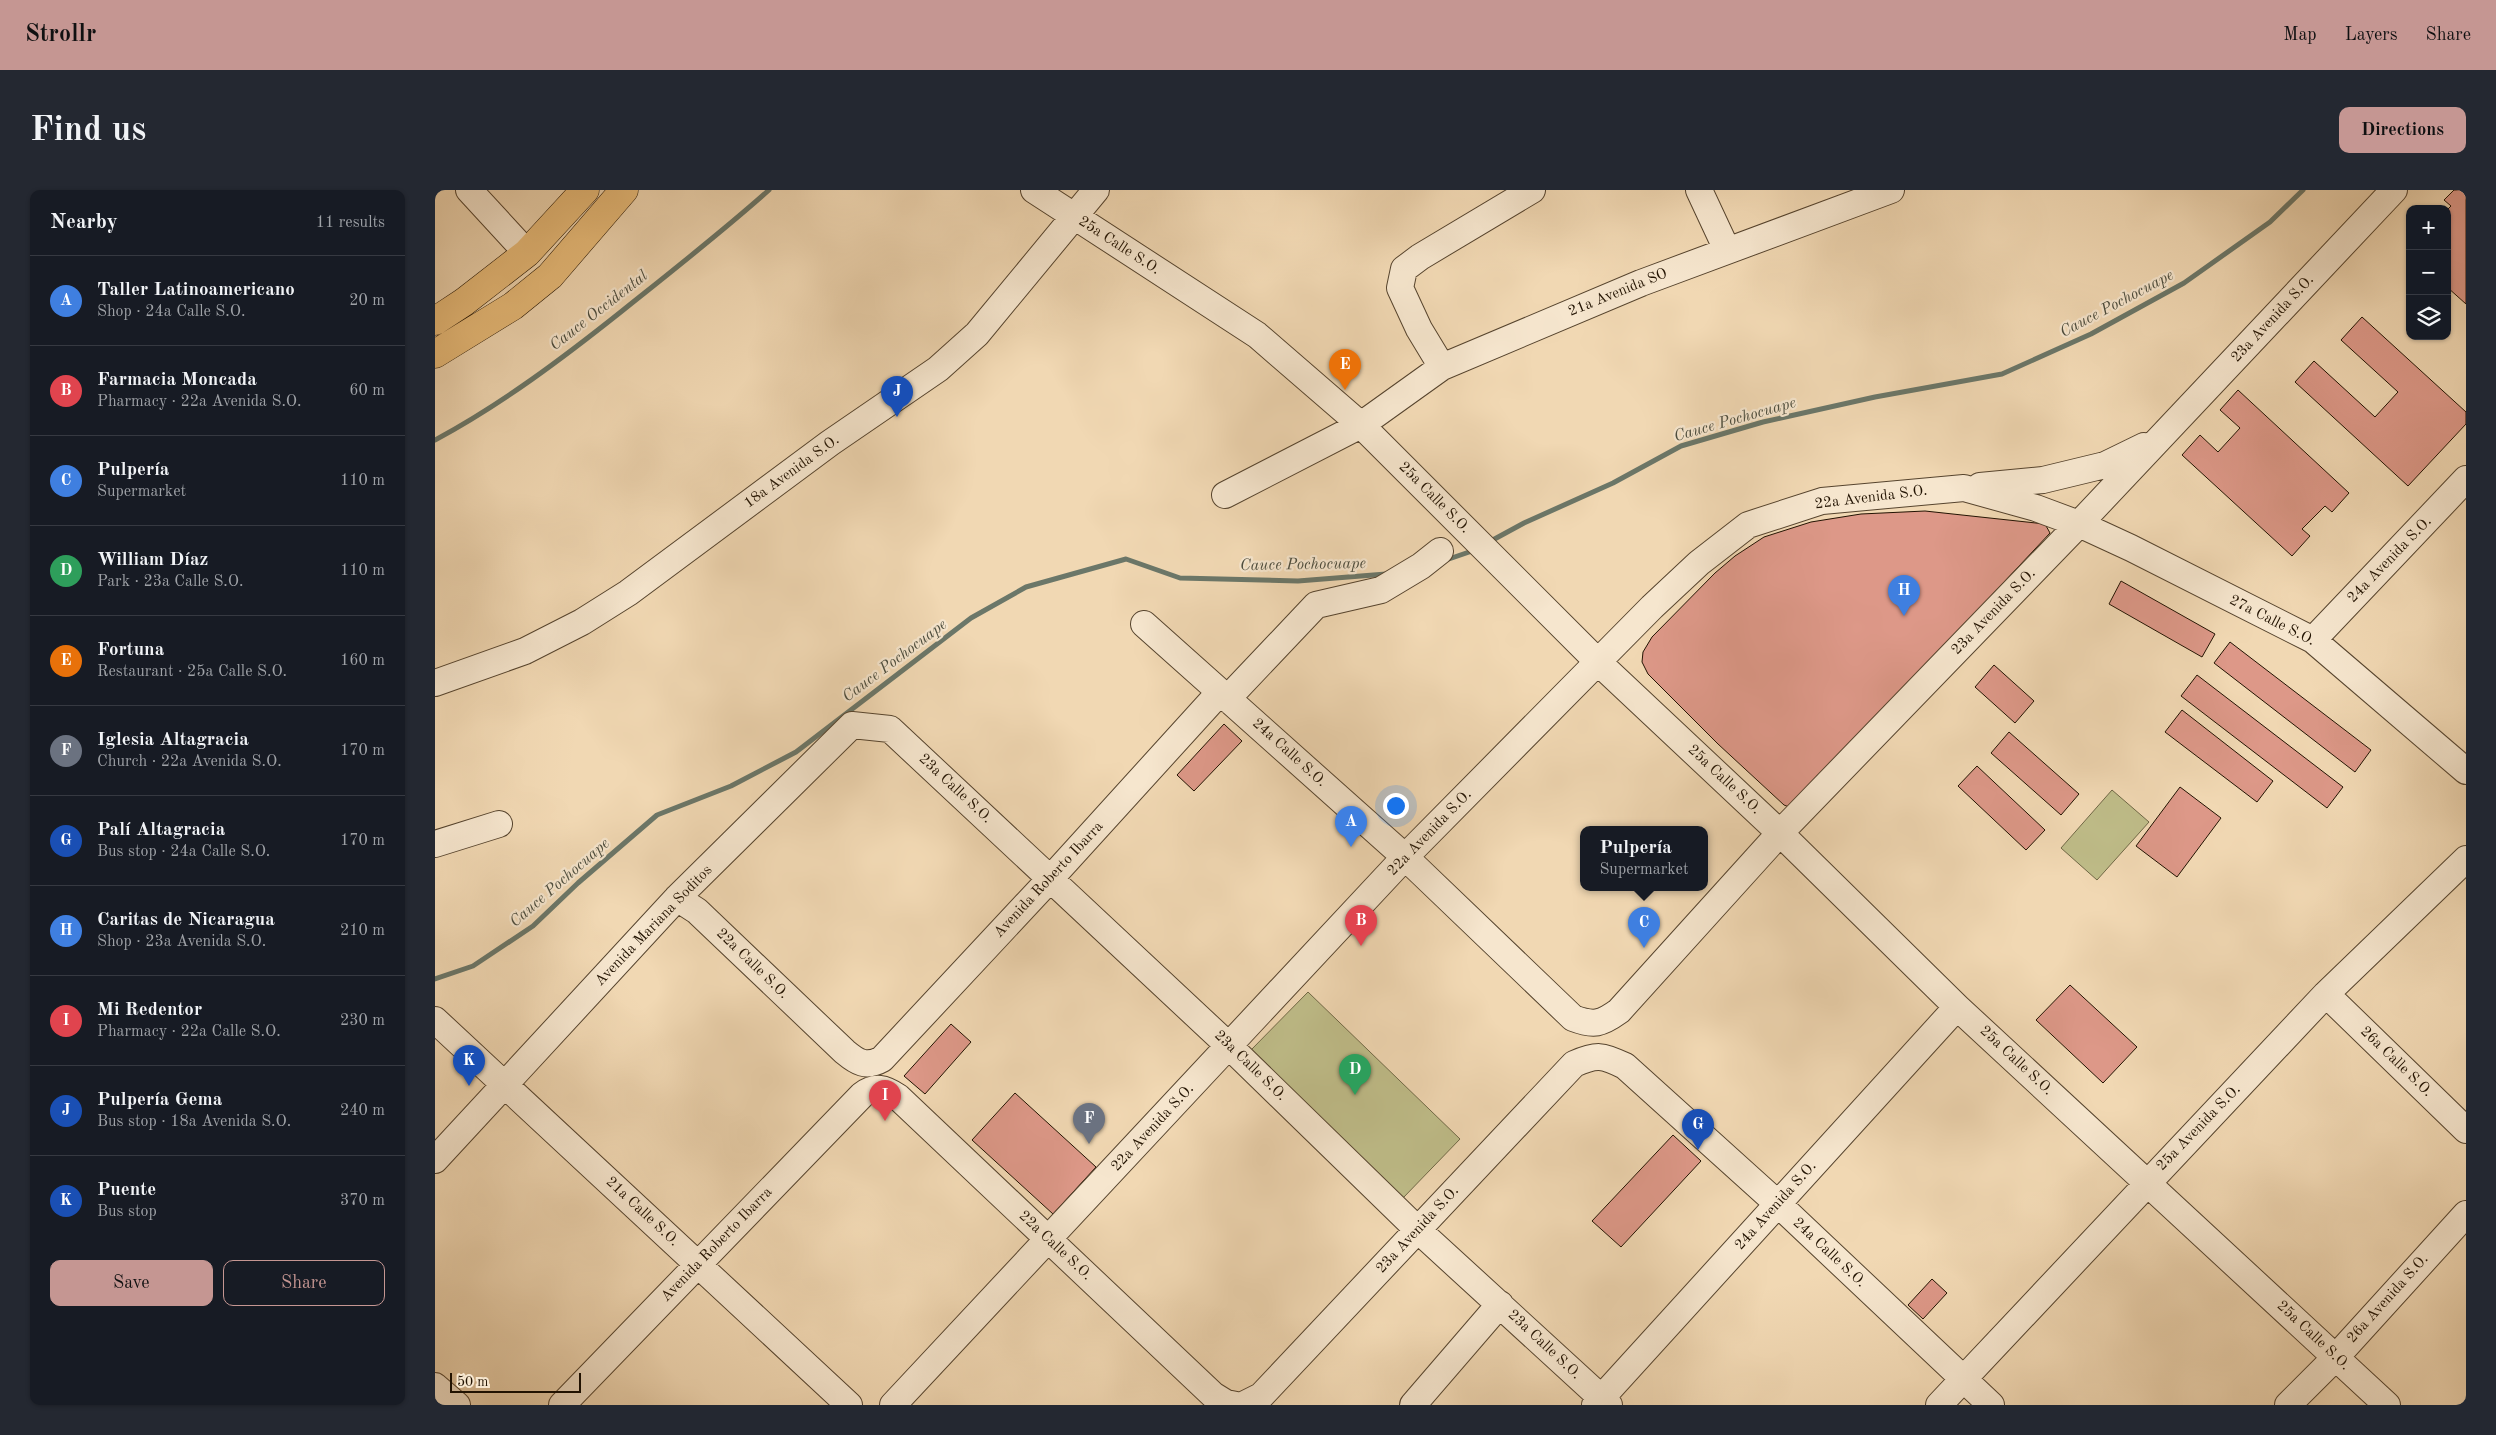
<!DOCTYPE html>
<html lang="en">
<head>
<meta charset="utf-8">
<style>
	:root { --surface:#171b24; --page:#242831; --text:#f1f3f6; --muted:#9ea1a6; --line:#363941; --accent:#c59692 }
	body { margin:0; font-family:"Old Standard TT",serif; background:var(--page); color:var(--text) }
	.controls { position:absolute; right:15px; top:15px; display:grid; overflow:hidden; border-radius:10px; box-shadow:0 1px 4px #0004 }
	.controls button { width:45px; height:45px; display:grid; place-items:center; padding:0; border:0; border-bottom:1px solid var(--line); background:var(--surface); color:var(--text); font:25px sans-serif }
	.scale { position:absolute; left:15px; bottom:12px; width:131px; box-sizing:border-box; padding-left:5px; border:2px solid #221302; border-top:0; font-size:14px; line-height:18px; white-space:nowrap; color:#221302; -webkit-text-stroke:4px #f6e6ce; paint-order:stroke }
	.you { position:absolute; left:960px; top:615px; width:18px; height:18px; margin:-12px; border:4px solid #fff; border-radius:50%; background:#1a73e8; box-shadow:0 0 0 8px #1a73e833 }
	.badge { display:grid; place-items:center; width:32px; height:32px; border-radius:50%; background:var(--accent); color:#fff; font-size:16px; font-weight:700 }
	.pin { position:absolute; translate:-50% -41px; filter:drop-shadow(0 1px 2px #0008) }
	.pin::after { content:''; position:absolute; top:26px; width:18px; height:15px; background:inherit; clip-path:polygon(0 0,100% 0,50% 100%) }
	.popup { position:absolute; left:1145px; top:636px; width:128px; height:65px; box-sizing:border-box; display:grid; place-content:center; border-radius:10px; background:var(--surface); filter:drop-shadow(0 1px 4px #0005); font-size:16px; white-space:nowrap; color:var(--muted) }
	.popup b { font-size:19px; color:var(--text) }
	.popup::after { content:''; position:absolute; left:50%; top:100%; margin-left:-10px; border:10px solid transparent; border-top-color:var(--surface) }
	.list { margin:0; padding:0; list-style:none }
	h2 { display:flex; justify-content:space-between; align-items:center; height:65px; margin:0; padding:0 20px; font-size:21px }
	h2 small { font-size:16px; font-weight:400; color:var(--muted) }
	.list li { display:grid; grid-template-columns:32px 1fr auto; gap:15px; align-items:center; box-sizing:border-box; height:90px; padding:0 20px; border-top:1px solid var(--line) }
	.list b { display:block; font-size:19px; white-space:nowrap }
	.list p { margin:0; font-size:16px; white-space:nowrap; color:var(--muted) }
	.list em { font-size:16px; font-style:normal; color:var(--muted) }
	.actions { display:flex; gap:10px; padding:15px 20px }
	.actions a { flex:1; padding:11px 0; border:1px solid var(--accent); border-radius:10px; text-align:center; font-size:18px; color:var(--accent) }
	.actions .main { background:var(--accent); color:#111 }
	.icon { flex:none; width:28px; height:28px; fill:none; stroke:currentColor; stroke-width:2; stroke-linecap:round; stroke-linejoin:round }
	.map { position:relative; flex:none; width:2031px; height:1215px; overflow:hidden; border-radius:10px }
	header { display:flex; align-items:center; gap:30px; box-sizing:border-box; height:70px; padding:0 25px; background:var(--accent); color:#111 }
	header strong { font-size:24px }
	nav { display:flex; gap:28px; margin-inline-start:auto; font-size:18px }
	.intro { display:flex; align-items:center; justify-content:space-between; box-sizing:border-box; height:120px; padding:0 30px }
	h1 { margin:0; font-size:35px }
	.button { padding:12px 22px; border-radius:10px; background:var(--accent); color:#111; font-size:18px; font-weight:700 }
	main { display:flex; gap:30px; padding:0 30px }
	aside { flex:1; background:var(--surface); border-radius:10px; box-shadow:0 1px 4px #0004 }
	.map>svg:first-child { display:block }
</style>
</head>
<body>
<header>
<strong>Strollr</strong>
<nav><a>Map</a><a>Layers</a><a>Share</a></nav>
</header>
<div class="intro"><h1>Find us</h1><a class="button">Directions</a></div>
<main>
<aside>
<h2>Nearby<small>11 results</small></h2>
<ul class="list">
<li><span class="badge" style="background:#3f7fe0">A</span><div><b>Taller Latinoamericano</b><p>Shop · 24a Calle S.O.</p></div><em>20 m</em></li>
<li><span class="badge" style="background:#e0444e">B</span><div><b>Farmacia Moncada</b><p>Pharmacy · 22a Avenida S.O.</p></div><em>60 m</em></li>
<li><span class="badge" style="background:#3f7fe0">C</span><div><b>Pulpería</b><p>Supermarket</p></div><em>110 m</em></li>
<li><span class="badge" style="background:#2e9e5b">D</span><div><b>William Díaz</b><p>Park · 23a Calle S.O.</p></div><em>110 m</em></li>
<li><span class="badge" style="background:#e8710a">E</span><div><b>Fortuna</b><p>Restaurant · 25a Calle S.O.</p></div><em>160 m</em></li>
<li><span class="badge" style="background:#6b7280">F</span><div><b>Iglesia Altagracia</b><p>Church · 22a Avenida S.O.</p></div><em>170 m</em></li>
<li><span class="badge" style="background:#1a4fb4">G</span><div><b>Palí Altagracia</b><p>Bus stop · 24a Calle S.O.</p></div><em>170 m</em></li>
<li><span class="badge" style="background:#3f7fe0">H</span><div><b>Caritas de Nicaragua</b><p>Shop · 23a Avenida S.O.</p></div><em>210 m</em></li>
<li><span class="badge" style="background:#e0444e">I</span><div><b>Mi Redentor</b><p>Pharmacy · 22a Calle S.O.</p></div><em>230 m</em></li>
<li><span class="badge" style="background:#1a4fb4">J</span><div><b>Pulpería Gema</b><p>Bus stop · 18a Avenida S.O.</p></div><em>240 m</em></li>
<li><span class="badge" style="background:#1a4fb4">K</span><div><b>Puente</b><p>Bus stop</p></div><em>370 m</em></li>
</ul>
<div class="actions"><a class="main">Save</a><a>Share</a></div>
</aside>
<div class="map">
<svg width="2031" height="1215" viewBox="0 0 2031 1215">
	<rect width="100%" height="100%" fill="#f1d8b3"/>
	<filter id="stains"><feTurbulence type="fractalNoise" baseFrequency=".004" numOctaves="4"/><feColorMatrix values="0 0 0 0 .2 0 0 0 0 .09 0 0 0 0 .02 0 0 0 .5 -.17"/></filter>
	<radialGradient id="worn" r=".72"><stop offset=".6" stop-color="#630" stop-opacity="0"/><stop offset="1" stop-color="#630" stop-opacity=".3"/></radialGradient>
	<path fill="#bfbd89" stroke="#706846" d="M 1677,600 L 1714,632 L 1662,690 L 1626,658 Z
		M 873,802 L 1025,949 L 968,1008 L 816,860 Z"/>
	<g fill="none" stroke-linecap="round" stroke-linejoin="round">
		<path stroke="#6b7769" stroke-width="5" d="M 0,250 C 67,214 128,168 187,121 C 237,81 287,42 334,0
			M 1054,352 L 1089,333 L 1178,293 L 1246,256 L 1328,232 L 1440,207 L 1567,184 L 1656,144 L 1749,93 L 1835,32 L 1868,0
			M 1008,371 L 1040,360
			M 0,789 L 38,776 L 98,736 L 143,693 L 222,625 L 296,596 L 361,562 L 536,428 L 591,397 L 691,369 L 745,388 L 863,391 L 951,384"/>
	</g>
	<path fill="#dd9888" stroke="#221302" d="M 2019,0 L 2031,0 L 2031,114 L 2012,97 L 2012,20 L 2016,16 L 2009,10 Z
		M 1927,127 L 2031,222 L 2031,234 L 1973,296 L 1860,192 L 1879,171 L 1940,227 L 1963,202 L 1906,150 Z
		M 1803,200 L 1914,303 L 1897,322 L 1890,316 L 1867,339 L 1875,346 L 1857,366 L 1747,265 L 1765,245 L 1783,262 L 1805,238 L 1785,220 Z
		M 1490,321 L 1610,334 L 1615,343 L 1360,615 L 1354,617 L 1349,615 L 1283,554 L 1213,484 L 1207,472 L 1208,462 L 1217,447 L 1280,383 L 1300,366 L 1329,347 L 1376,332 L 1426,324 Z
		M 1686,391 L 1780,444 L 1767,467 L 1674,414 Z
		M 1795,452 L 1936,560 L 1920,582 L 1779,473 Z
		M 1559,475 L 1599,511 L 1580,533 L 1540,497 Z
		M 1762,485 L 1908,597 L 1892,618 L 1746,506 Z
		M 1747,520 L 1838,591 L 1822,612 L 1730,542 Z
		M 789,534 L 807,551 L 759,601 L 742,585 Z
		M 1574,542 L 1644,604 L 1626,625 L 1556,563 Z
		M 1542,576 L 1610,640 L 1591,660 L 1523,596 Z
		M 1745,597 L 1786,628 L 1742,687 L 1701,656 Z
		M 1635,795 L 1702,857 L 1668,893 L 1601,830 Z
		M 516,834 L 536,852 L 490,904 L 469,886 Z
		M 580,903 L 661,977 L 618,1024 L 537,950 Z
		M 1238,945 L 1266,971 L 1186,1057 L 1157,1031 Z
		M 1497,1089 L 1512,1103 L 1488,1129 L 1473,1115 Z"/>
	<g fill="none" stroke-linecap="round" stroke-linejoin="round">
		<g stroke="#56442e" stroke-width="28">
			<path id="minor" d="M 34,0 L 92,63
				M 599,0 L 822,145 L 926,235 L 1164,473 L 1345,643 L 1522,817 L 1952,1215
				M 1264,0 L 1292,60
				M 1007,177 L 984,139 L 965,98 L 969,79 L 985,67 L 1097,0
				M 1545,296 L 1608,290 L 1670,275 L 1709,256
				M 790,305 L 926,235 L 1007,177 L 1206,93 L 1456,0
				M 709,434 L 970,667 L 1138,828 C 1159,836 1166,834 1184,821 L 1345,643 L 1644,334 L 1959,0
				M 1878,450 L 2031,289
				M 0,493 L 90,461 L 147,432 L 193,403 L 395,253 L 503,179 L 542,144 L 661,0
				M 792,509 L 881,415 L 946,400 L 986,376 L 1005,361
				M 0,654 L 64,634
				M 242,708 L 262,721 L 410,862 C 422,872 431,878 447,869 L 616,688 L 785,502
				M 1891,804 L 2031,940
				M 0,830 L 414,1215
				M 0,970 L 242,708 L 417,535 L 455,539 L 794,856 L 983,1040 L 1174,1215
				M 0,1196 L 22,1215
				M 127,1215 L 427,905 C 440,895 450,898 463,907 L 778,1205 L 791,1213 L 801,1215
				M 458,1215 L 970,667 L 1217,417 L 1264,373 L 1313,335 L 1387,311 L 1529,298 L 1601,318 L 1644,334 L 1696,358 L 1878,450 L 2031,581
				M 808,1215 L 826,1206 L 1139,874 C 1162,864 1167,865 1190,876 L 1343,1014 L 1556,1215
				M 978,1215 L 1065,1114
				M 1160,1215 L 1522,817
				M 1504,1215 L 1891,804 L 2031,669
				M 1853,1215 L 1901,1167 L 2031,1024"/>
		</g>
		<g stroke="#221302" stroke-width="29">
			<path id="major" d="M 0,131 L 29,112 L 92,63 L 150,0
				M 0,164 L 78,116 L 115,86 L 189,0"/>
		</g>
		<use href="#minor" stroke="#f6e6ce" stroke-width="26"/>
		<use href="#major" stroke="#e8bc7a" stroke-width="28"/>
	</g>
	<g text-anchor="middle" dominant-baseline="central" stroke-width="4.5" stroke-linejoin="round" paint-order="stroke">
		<g font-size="15" fill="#221302" stroke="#f6e6ce">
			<text transform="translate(684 56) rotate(33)">25a Calle S.O.</text>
			<text transform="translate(1183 103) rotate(-22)">21a Avenida SO</text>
			<text transform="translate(1838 129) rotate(-47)">23a Avenida S.O.</text>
			<text transform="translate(357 282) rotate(-36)">18a Avenida S.O.</text>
			<text transform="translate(999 308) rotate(45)">25a Calle S.O.</text>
			<text transform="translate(1436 308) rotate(-7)">22a Avenida S.O.</text>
			<text transform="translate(1955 370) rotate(-46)">24a Avenida S.O.</text>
			<text transform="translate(1559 422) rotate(-46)">23a Avenida S.O.</text>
			<text transform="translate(1837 431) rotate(27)">27a Calle S.O.</text>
			<text transform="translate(854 563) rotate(42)">24a Calle S.O.</text>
			<text transform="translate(1289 590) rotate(43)">25a Calle S.O.</text>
			<text transform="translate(520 599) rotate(43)">23a Calle S.O.</text>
			<text transform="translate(995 643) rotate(-46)">22a Avenida S.O.</text>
			<text transform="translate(614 690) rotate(-47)">Avenida Roberto Ibarra</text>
			<text transform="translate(219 736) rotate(-46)">Avenida Mariana Soditos</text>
			<text transform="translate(317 774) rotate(44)">22a Calle S.O.</text>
			<text transform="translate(1581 871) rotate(43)">25a Calle S.O.</text>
			<text transform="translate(1961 872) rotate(44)">26a Calle S.O.</text>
			<text transform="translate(815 876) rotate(44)">23a Calle S.O.</text>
			<text transform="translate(718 938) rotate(-47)">22a Avenida S.O.</text>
			<text transform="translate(1764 938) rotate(-46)">25a Avenida S.O.</text>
			<text transform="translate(1341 1016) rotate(-48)">24a Avenida S.O.</text>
			<text transform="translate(207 1022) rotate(43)">21a Calle S.O.</text>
			<text transform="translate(983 1040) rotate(-47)">23a Avenida S.O.</text>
			<text transform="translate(282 1055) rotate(-46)">Avenida Roberto Ibarra</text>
			<text transform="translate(620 1056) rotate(43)">22a Calle S.O.</text>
			<text transform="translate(1394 1063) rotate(43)">24a Calle S.O.</text>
			<text transform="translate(1953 1109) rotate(-48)">26a Avenida S.O.</text>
			<text transform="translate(1878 1146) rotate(43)">25a Calle S.O.</text>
			<text transform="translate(1109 1155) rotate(43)">23a Calle S.O.</text>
		</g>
		<g font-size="16" font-style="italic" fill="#4c4d3e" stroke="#f6e6ce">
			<text transform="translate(1682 114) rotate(-28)">Cauce Pochocuape</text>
			<text transform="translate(164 121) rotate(-38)">Cauce Occidental</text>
			<text transform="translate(1300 230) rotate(-16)">Cauce Pochocuape</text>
			<text transform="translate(868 375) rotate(-1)">Cauce Pochocuape</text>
			<text transform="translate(460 471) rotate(-37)">Cauce Pochocuape</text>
			<text transform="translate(125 693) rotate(-41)">Cauce Pochocuape</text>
		</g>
	</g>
	<rect width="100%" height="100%" filter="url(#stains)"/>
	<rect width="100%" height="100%" fill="url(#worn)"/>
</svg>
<div class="controls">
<button>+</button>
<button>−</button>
<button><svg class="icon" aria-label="layers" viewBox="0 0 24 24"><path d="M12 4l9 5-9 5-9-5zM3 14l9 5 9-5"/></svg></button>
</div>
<div class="scale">50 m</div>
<div class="you"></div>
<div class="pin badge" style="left:916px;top:657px;background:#3f7fe0">A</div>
<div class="pin badge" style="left:926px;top:756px;background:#e0444e">B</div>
<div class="pin badge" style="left:1209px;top:758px;background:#3f7fe0">C</div>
<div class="popup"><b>Pulpería</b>Supermarket</div>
<div class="pin badge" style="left:920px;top:905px;background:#2e9e5b">D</div>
<div class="pin badge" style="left:910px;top:200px;background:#e8710a">E</div>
<div class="pin badge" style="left:654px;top:954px;background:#6b7280">F</div>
<div class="pin badge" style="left:1263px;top:960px;background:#1a4fb4">G</div>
<div class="pin badge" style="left:1469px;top:426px;background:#3f7fe0">H</div>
<div class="pin badge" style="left:450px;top:931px;background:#e0444e">I</div>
<div class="pin badge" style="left:462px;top:227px;background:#1a4fb4">J</div>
<div class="pin badge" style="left:34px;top:896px;background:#1a4fb4">K</div>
</div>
</main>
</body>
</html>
